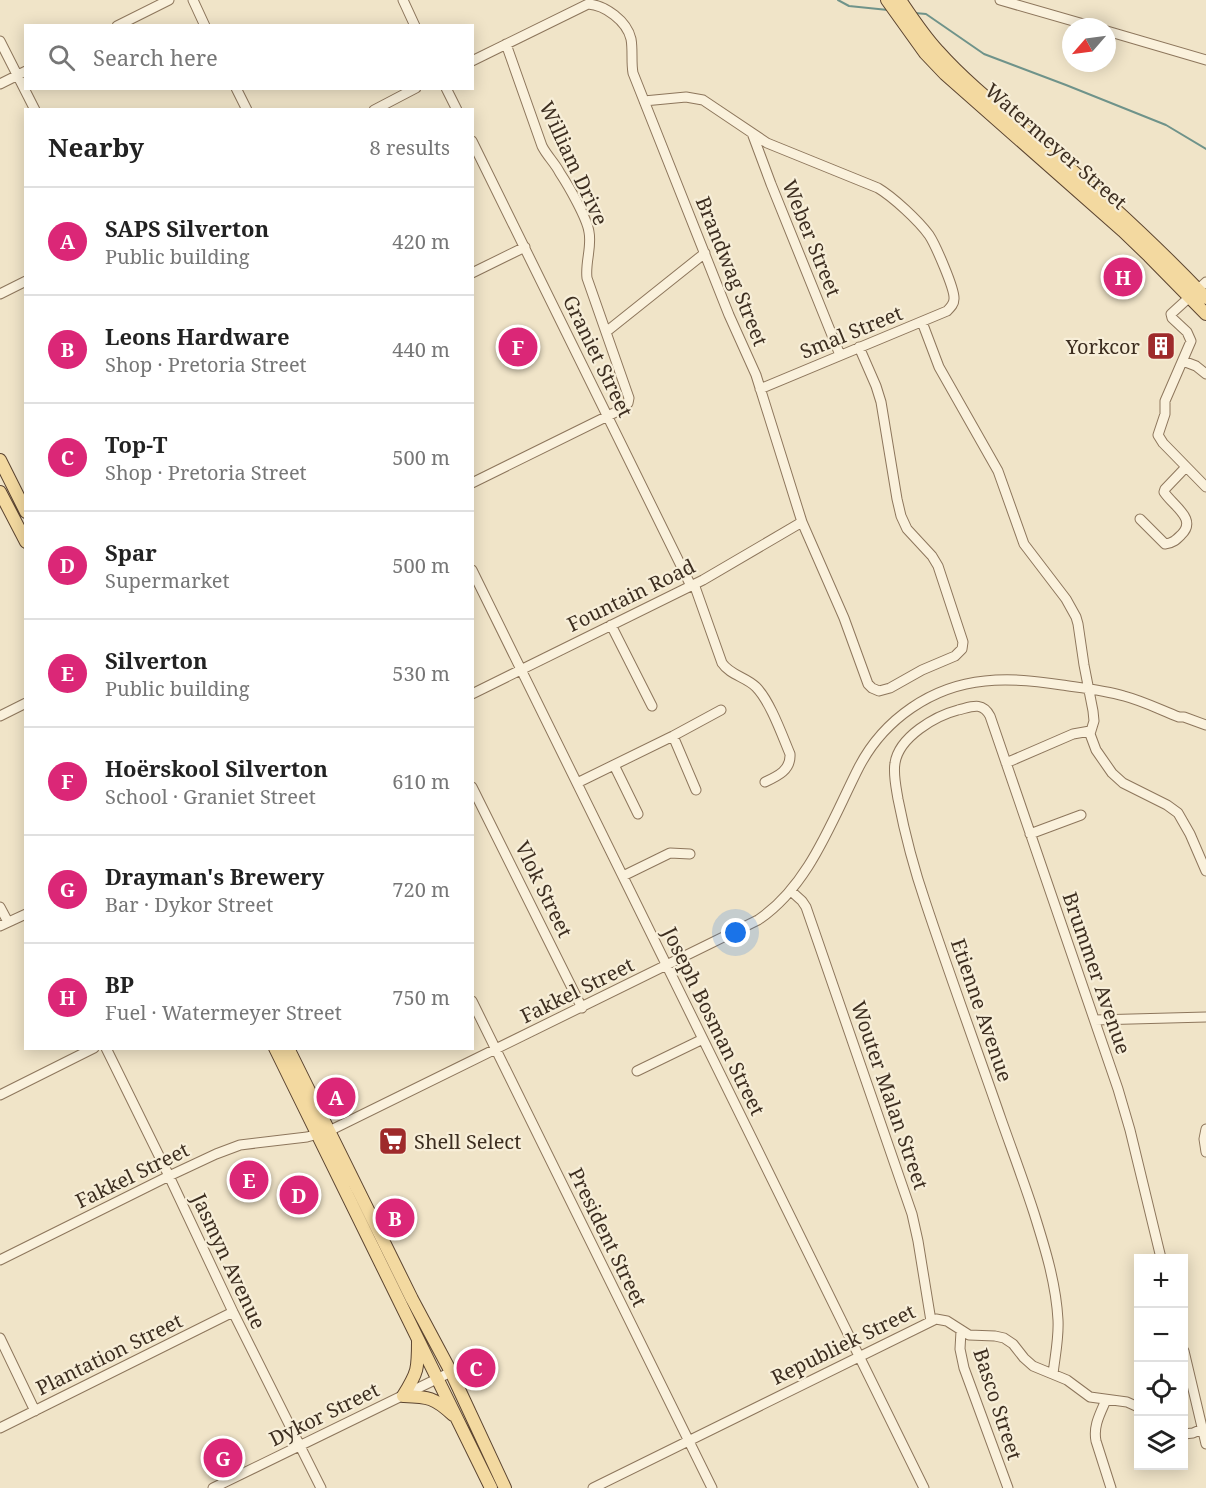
<!DOCTYPE html>
<html lang="en">
<head>
<meta charset="utf-8">
<style>
	:root { --surface:#fff; --page:#f6f6f6; --text:#222; --muted:#767676; --line:#e0e0e0; --accent:#db2777 }
	body { margin:0; font-family:"Noto Serif",serif; background:var(--page); color:var(--text) }
	.controls { position:absolute; right:18px; bottom:18px; display:grid; overflow:hidden; border-radius:0px; box-shadow:0 3px 15px #0003 }
	.controls button { width:54px; height:54px; display:grid; place-items:center; padding:0; border:0; border-bottom:2px solid var(--line); background:var(--surface); color:var(--text); font:30px sans-serif }
	.compass { position:absolute; left:1062px; top:18px; width:54px; height:54px; border-radius:50%; background:var(--surface); box-shadow:0 3px 15px #0003; rotate:242deg }
	.you { position:absolute; left:736px; top:933px; width:21px; height:21px; margin:-15px; border:4px solid #fff; border-radius:50%; background:#1a73e8; box-shadow:0 0 0 9px #1a73e833 }
	.badge { display:grid; place-items:center; width:39px; height:39px; border-radius:50%; background:var(--accent); color:#fff; font-size:20px; font-weight:700 }
	.pin { position:absolute; translate:-50% -50%; border:3px solid #fff; box-shadow:0 2px 6px #0006 }
	.list { margin:0; padding:0; list-style:none }
	h2 { display:flex; justify-content:space-between; align-items:center; height:78px; margin:0; padding:0 24px; font-size:26px }
	h2 small { font-size:20px; font-weight:400; color:var(--muted) }
	.list li { display:grid; grid-template-columns:39px 1fr auto; gap:18px; align-items:center; box-sizing:border-box; height:108px; padding:0 24px; border-top:2px solid var(--line) }
	.list b { display:block; font-size:22px; white-space:nowrap }
	.list p { margin:0; font-size:20px; white-space:nowrap; color:var(--muted) }
	.list em { font-size:20px; font-style:normal; color:var(--muted) }
	.icon { flex:none; width:33px; height:33px; fill:none; stroke:currentColor; stroke-width:2; stroke-linecap:round; stroke-linejoin:round }
	.map { position:relative; flex:none; width:1206px; height:1488px; overflow:hidden }
	.search { position:absolute; background:var(--surface); box-shadow:0 3px 15px #0003; left:24px; top:24px; width:450px; height:66px; display:flex; align-items:center; gap:15px; box-sizing:border-box; padding:0 21px; border-radius:0px; color:var(--muted); font-size:22px }
	.panel { position:absolute; background:var(--surface); box-shadow:0 3px 15px #0003; left:24px; top:108px; width:450px; height:942px; border-radius:0px }
	.map>svg:first-child { display:block }
</style>
</head>
<body>
<div class="map">
<svg width="1206" height="1488" viewBox="0 0 1206 1488">
	<rect width="100%" height="100%" fill="#f0e4c8"/>
	<g fill="none" stroke-linecap="round" stroke-linejoin="round">
		<path stroke="#6f938a" stroke-width="2" d="M 838,0 L 849,6 L 888,10
			M 915,13 L 926,14 L 984,54 L 1066,85 L 1166,125 L 1206,149"/>
		<g stroke="#8d765c" stroke-width="11">
			<path id="minor" d="M 193,0 L 205,26
				M 403,0 L 415,26
				M 1000,0 L 1094,27
				M 117,26 L 169,0
				M 1107,31 L 1206,60
				M 0,41 L 35,110
				M 472,61 L 588,4 C 605,5 627,21 631,39 C 633,50 631,62 633,73 L 729,315 L 756,375 L 802,522 L 844,618 L 868,684 L 872,688 L 879,691 L 890,688 L 922,670 L 955,656 L 962,649 L 963,642 L 938,566 L 932,556 L 907,529 L 901,516 L 897,499 L 881,402 L 876,386 L 859,347
				M 0,84 L 26,71
				M 236,88 L 247,110
				M 446,88 L 457,110
				M 644,101 L 686,97 L 703,100 L 767,143 L 878,188 C 893,197 918,220 929,235 C 935,244 955,289 954,299 C 954,304 951,307 947,311 L 760,389
				M 374,110 L 416,88
				M 752,133 L 771,184 L 840,355
				M 472,141 L 691,586
				M 472,273 L 525,247
				M 1206,282 L 1171,314 L 1172,318 L 1187,332 L 1191,341 L 1165,401 L 1165,414 L 1158,435 L 1163,443 L 1206,487
				M 0,294 L 26,281
				M 922,322 L 939,367 L 998,471 L 1024,544 L 1066,599 L 1076,617 L 1078,624 L 1084,665 L 1093,711 L 1094,721 L 1090,734 L 1096,750 L 1112,773 L 1123,783 L 1167,805 L 1178,813 L 1190,834 L 1206,871
				M 606,332 L 705,253
				M 1183,361 L 1196,366 L 1206,374
				M 472,483 L 624,408 L 628,403 L 629,398 L 587,278 C 585,263 592,247 589,232 C 587,218 568,185 560,173 C 555,163 547,156 542,146 L 506,44
				M 1140,519 L 1165,544 C 1173,543 1176,540 1181,535 C 1198,519 1173,506 1164,492 L 1165,489 L 1186,467
				M 472,570 L 924,1488
				M 694,584 L 722,663 C 730,675 746,677 756,687 C 770,701 782,735 790,754 C 791,770 778,776 765,782
				M 611,625 L 652,706
				M 472,694 L 703,580 L 802,522
				M 0,716 L 26,703
				M 673,736 L 696,790
				M 1006,763 L 1073,734 L 1090,731
				M 614,765 L 638,814
				M 577,783 L 673,736 L 721,710
				M 472,787 L 582,1008
				M 1030,834 L 1081,815
				M 623,876 L 670,853 L 690,854
				M 791,891 L 802,901 L 806,907 L 912,1214 L 918,1241 L 931,1321
				M 0,907 L 8,922
				M 0,926 L 26,914
				M 472,1001 L 712,1488
				M 1095,1020 L 1206,1017
				M 106,1048 L 169,1176 L 233,1312 L 321,1488
				M 637,1071 L 703,1039
				M 0,1095 L 94,1048
				M 1206,1129 L 1204,1139 L 1206,1152
				M 0,1260 L 169,1176 L 216,1154 L 240,1145 L 307,1137 L 329,1131 L 758,920 C 809,886 832,820 859,767 C 884,719 932,686 985,681 C 1011,678 1036,681 1062,685 C 1083,688 1104,690 1124,696 C 1143,701 1161,710 1179,717 L 1184,717 L 1206,725
				M 961,1331 L 960,1349 L 964,1368 L 1008,1488
				M 0,1338 L 35,1411
				M 1184,1351 L 1206,1444
				M 1053,1374 C 1055,1356 1059,1338 1058,1320 C 1056,1283 1045,1248 1034,1213 C 1024,1182 1012,1150 1001,1119 C 976,1047 950,976 926,904 C 914,869 905,835 898,799 C 896,787 893,774 895,763 C 899,737 935,716 958,710 C 971,707 982,701 990,716 L 1118,1089 L 1130,1130 L 1161,1258
				M 1106,1400 C 1100,1414 1093,1426 1096,1441 L 1111,1488
				M 0,1428 L 233,1312
				M 1184,1434 L 1193,1433 L 1202,1429
				M 213,1488 L 451,1372
				M 593,1488 L 936,1319 L 947,1321 L 969,1335 L 995,1336 L 1004,1338 L 1013,1344 L 1024,1358 L 1033,1366 L 1067,1380 L 1090,1397 L 1127,1402 L 1138,1407"/>
		</g>
		<g stroke="#5b4430" stroke-width="14">
			<path id="major" d="M 887,0 L 925,53 L 945,74 L 1123,231 L 1149,256 L 1206,314
				M 900,0 C 912,18 924,36 938,51 C 969,86 1008,115 1043,145 C 1100,194 1155,244 1206,298
				M 0,460 L 26,512
				M 0,492 L 26,542
				M 275,1048 L 491,1488
				M 288,1048 L 412,1299 L 451,1372 L 505,1488
				M 403,1396 C 428,1397 434,1397 453,1415
				M 403,1396 C 418,1372 418,1369 418,1341"/>
		</g>
		<use href="#minor" stroke="#faf1dc" stroke-width="9"/>
		<use href="#major" stroke="#f3d9a0" stroke-width="12"/>
	</g>
	<defs>
		<g id="building-square" transform="scale(1.5)"><rect x="-9" y="-9" width="18" height="18" rx="4" fill="#9e2a2b" stroke="#f7eed8"/><path d="M-4-6H4V6H1V3H-1V6H-4ZM-2.5-4.3h1.7v1.8h-1.7ZM.8-4.3h1.7v1.8H.8ZM-2.5-1h1.7V.8h-1.7ZM.8-1h1.7V.8H.8Z" fill="#fff"/></g>
		<g id="supermarket-square" transform="scale(1.5)"><rect x="-9" y="-9" width="18" height="18" rx="4" fill="#9e2a2b" stroke="#f7eed8"/><path d="M-6-5.5h2.5l.6 2H6L4.5 2H-2.5L-4.4-4H-6ZM-1.5 3.2a1.3 1.3 0 1 0 .1 0ZM3 3.2a1.3 1.3 0 1 0 .1 0Z" fill="#fff"/></g>
	</defs>
	<g fill-rule="evenodd">
		<use href="#building-square" x="1161" y="346"/>
		<use href="#supermarket-square" x="393" y="1141"/>
	</g>
	<g text-anchor="middle" dominant-baseline="central" stroke-width="4.5" stroke-linejoin="round" paint-order="stroke">
		<g font-size="20" fill="#3d2e20" stroke="#f7eed8">
			<text transform="translate(1056 146) rotate(41)">Watermeyer Street</text>
			<text transform="translate(574 163) rotate(65)">William Drive</text>
			<text transform="translate(812 238) rotate(68)">Weber Street</text>
			<text transform="translate(732 271) rotate(68)">Brandwag Street</text>
			<text transform="translate(851 332) rotate(-22)">Smal Street</text>
			<text transform="translate(598 356) rotate(64)">Graniet Street</text>
			<text transform="translate(631 595) rotate(-26)">Fountain Road</text>
			<text transform="translate(544 889) rotate(64)">Vlok Street</text>
			<text transform="translate(1097 973) rotate(71)">Brummer Avenue</text>
			<text transform="translate(577 990) rotate(-26)">Fakkel Street</text>
			<text transform="translate(982 1010) rotate(71)">Etienne Avenue</text>
			<text transform="translate(714 1021) rotate(64)">Joseph Bosman Street</text>
			<text transform="translate(890 1095) rotate(71)">Wouter Malan Street</text>
			<text transform="translate(132 1175) rotate(-26)">Fakkel Street</text>
			<text transform="translate(608 1237) rotate(64)">President Street</text>
			<text transform="translate(229 1261) rotate(65)">Jasmyn Avenue</text>
			<text transform="translate(843 1344) rotate(-26)">Republiek Street</text>
			<text transform="translate(109 1354) rotate(-26)">Plantation Street</text>
			<text transform="translate(998 1404) rotate(72)">Basco Street</text>
			<text transform="translate(324 1414) rotate(-26)">Dykor Street</text>
		</g>
		<g font-size="20" fill="#3d2e20" stroke="#f7eed8" text-anchor="end">
			<text x="1140" y="346">Yorkcor</text>
			<text x="414" y="1141" text-anchor="start">Shell Select</text>
		</g>
	</g>
</svg>
<div class="controls">
<button>+</button>
<button>−</button>
<button><svg class="icon" aria-label="locate" viewBox="0 0 24 24"><circle cx="12" cy="12" r="6"/><path d="M12 2v4M12 18v4M2 12h4M18 12h4"/></svg></button>
<button><svg class="icon" aria-label="layers" viewBox="0 0 24 24"><path d="M12 4l9 5-9 5-9-5zM3 14l9 5 9-5"/></svg></button>
</div>
<svg class="compass" viewBox="-18 -18 36 36"><path d="M0-13l5 13h-10z" fill="#e53935"/><path d="M0 13l5-13h-10z" fill="#767676"/></svg>
<div class="you"></div>
<div class="pin badge" style="left:336px;top:1097px">A</div>
<div class="pin badge" style="left:395px;top:1218px">B</div>
<div class="pin badge" style="left:476px;top:1368px">C</div>
<div class="pin badge" style="left:299px;top:1195px">D</div>
<div class="pin badge" style="left:249px;top:1180px">E</div>
<div class="pin badge" style="left:518px;top:347px">F</div>
<div class="pin badge" style="left:223px;top:1458px">G</div>
<div class="pin badge" style="left:1123px;top:277px">H</div>
<div class="search"><svg class="icon" aria-label="search" viewBox="0 0 24 24"><circle cx="10" cy="10" r="6"/><path d="M15 15l6 6"/></svg>Search here</div>
<section class="panel">
<h2>Nearby<small>8 results</small></h2>
<ul class="list">
<li><span class="badge">A</span><div><b>SAPS Silverton</b><p>Public building</p></div><em>420 m</em></li>
<li><span class="badge">B</span><div><b>Leons Hardware</b><p>Shop · Pretoria Street</p></div><em>440 m</em></li>
<li><span class="badge">C</span><div><b>Top-T</b><p>Shop · Pretoria Street</p></div><em>500 m</em></li>
<li><span class="badge">D</span><div><b>Spar</b><p>Supermarket</p></div><em>500 m</em></li>
<li><span class="badge">E</span><div><b>Silverton</b><p>Public building</p></div><em>530 m</em></li>
<li><span class="badge">F</span><div><b>Hoërskool Silverton</b><p>School · Graniet Street</p></div><em>610 m</em></li>
<li><span class="badge">G</span><div><b>Drayman's Brewery</b><p>Bar · Dykor Street</p></div><em>720 m</em></li>
<li><span class="badge">H</span><div><b>BP</b><p>Fuel · Watermeyer Street</p></div><em>750 m</em></li>
</ul>
</section>
</div>
</body>
</html>
